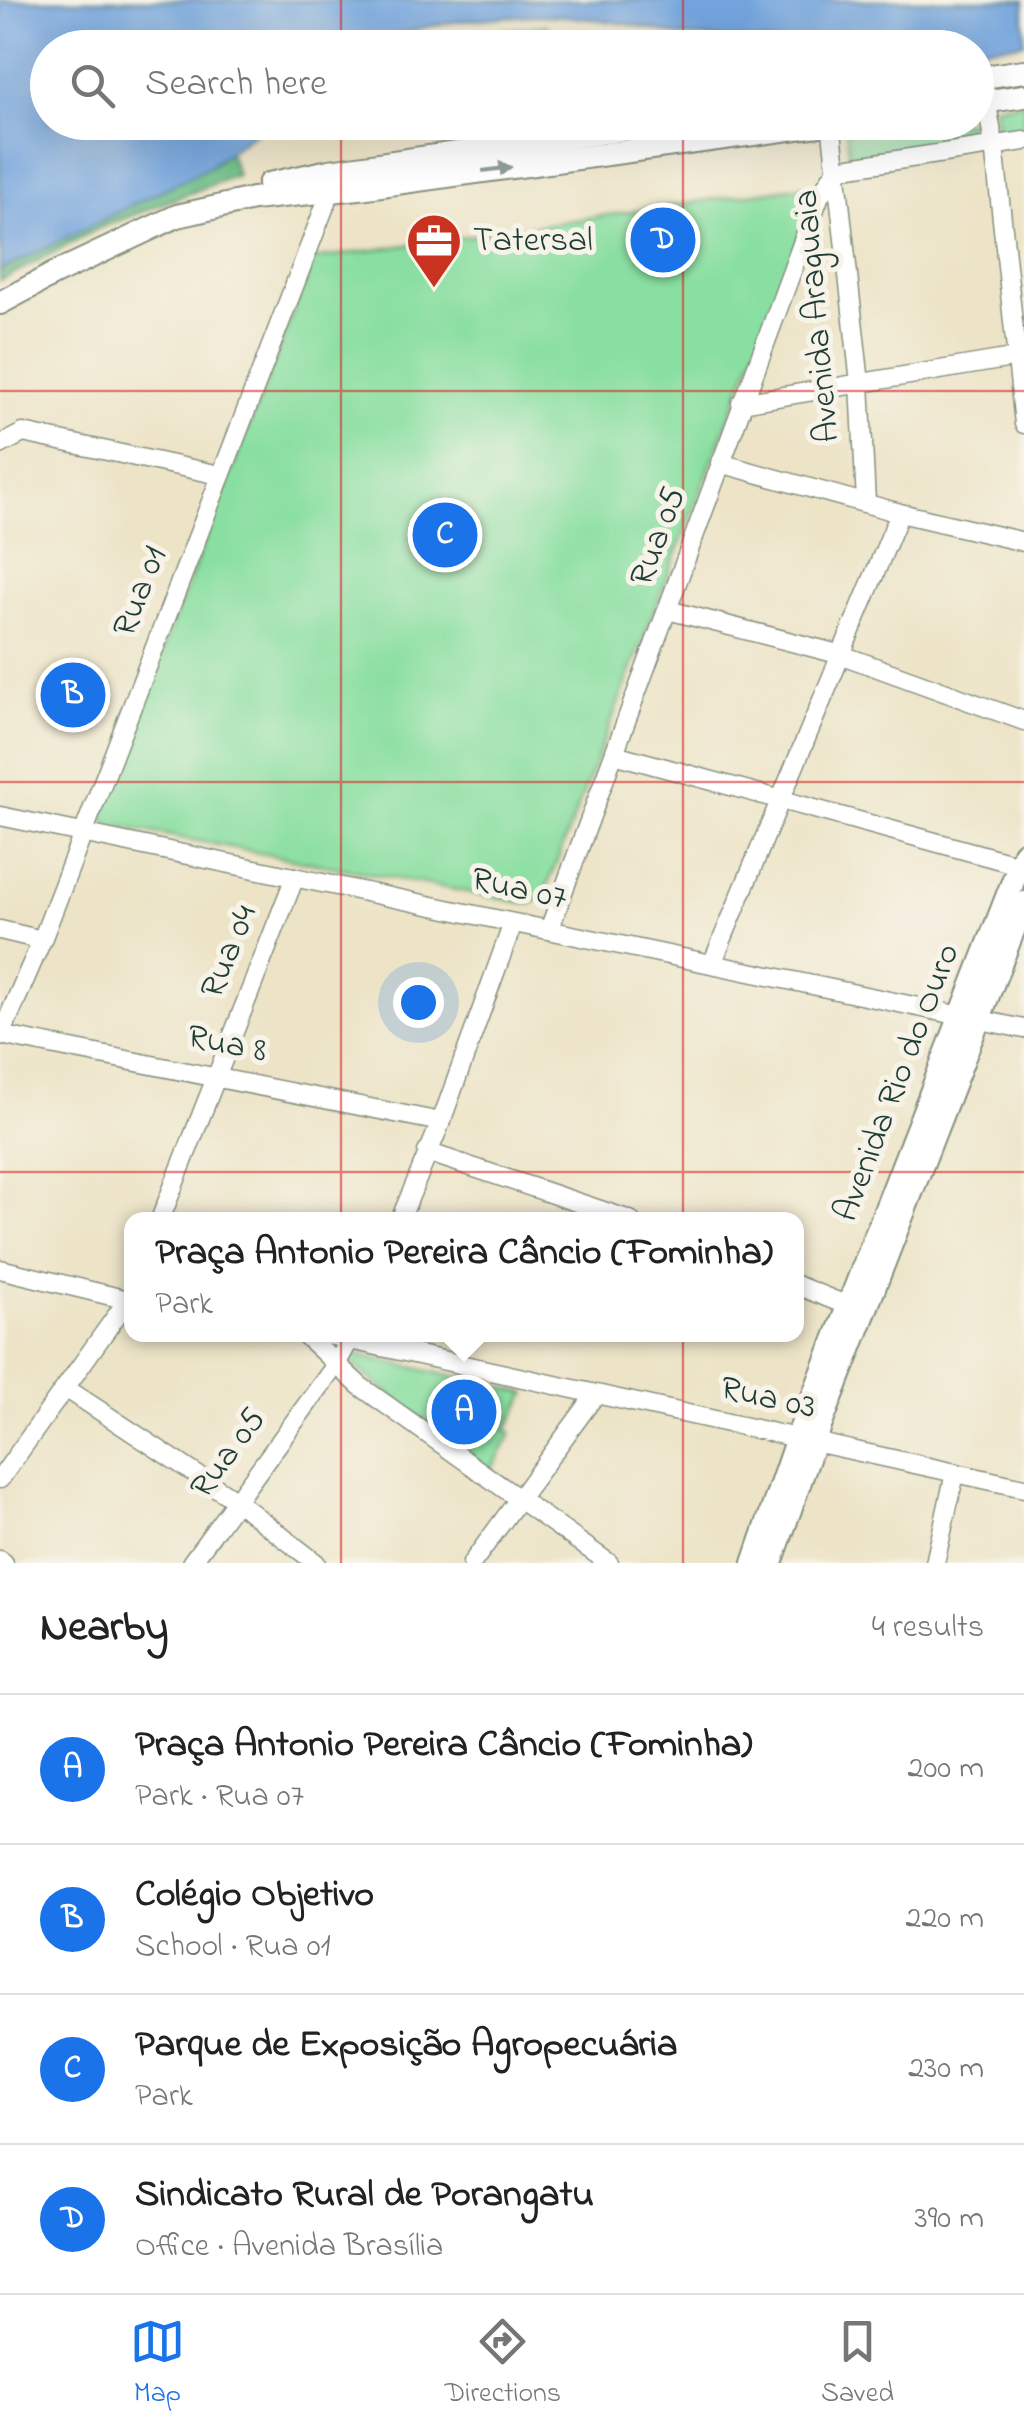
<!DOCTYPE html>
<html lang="en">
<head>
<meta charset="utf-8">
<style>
	:root { --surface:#fff; --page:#f6f6f6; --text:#222; --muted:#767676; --line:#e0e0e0; --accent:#1a73e8 }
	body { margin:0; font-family:"Indie Flower",sans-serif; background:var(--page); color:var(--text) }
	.you { position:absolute; left:418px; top:1002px; width:35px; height:35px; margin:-25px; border:8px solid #fff; border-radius:50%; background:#1a73e8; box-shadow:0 0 0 15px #1a73e833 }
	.badge { display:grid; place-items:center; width:65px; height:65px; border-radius:50%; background:var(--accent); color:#fff; font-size:32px; font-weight:700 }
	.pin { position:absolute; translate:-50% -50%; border:5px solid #fff; box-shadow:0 2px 10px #0006 }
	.popup { position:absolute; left:124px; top:1212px; width:680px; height:130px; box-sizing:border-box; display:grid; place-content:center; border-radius:20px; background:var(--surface); filter:drop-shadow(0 2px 8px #0005); font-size:32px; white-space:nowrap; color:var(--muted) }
	.popup b { font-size:38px; color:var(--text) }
	.popup::after { content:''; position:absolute; left:50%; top:100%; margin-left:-20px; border:20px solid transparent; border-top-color:var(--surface) }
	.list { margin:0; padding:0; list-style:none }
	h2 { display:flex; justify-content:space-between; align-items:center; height:130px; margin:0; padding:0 40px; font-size:42px }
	h2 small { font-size:32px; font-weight:400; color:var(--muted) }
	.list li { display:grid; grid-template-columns:65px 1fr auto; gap:30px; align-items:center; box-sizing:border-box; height:150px; padding:0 40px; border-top:2px solid var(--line) }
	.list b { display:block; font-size:38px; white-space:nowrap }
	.list p { margin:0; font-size:32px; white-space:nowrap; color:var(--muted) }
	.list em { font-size:32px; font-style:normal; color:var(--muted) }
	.icon { flex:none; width:55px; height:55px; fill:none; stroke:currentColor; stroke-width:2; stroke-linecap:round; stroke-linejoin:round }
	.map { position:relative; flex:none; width:1024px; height:1563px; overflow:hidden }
	.search { position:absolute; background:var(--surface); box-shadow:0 10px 40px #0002; left:30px; right:30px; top:30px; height:110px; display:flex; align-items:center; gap:25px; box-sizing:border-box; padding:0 35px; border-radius:55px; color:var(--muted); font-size:38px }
	.sheet { height:730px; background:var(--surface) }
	nav { display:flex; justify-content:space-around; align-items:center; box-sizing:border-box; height:140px; border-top:2px solid var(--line); background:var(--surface); font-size:28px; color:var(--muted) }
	nav a { display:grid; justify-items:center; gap:5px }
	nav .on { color:var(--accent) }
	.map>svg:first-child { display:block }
</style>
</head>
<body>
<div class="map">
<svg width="1024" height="1563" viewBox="0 0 1024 1563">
	<rect width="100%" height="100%" fill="#f7f3e8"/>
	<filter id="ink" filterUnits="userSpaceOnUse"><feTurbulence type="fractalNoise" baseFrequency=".01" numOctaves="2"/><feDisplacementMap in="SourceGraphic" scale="20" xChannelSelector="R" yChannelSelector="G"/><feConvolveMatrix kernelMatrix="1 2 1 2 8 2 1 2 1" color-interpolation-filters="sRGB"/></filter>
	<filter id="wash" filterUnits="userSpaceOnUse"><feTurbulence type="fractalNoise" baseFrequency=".0048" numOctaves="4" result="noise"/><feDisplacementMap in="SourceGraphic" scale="40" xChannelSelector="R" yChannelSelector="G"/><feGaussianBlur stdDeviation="2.25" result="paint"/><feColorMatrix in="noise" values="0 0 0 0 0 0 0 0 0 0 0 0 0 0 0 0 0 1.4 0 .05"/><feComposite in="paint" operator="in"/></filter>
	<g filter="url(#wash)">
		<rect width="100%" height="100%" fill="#ede4c7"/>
		<path fill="#89dfa1" stroke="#548e6a" stroke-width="2.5" d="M 547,25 L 550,47 L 459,47 L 457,36 Z
			M 1024,102 L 1024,133 L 998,137 L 994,106 Z
			M 977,113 L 980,139 L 850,159 L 846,131 L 900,123 L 976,122 Z
			M 803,186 L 813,202 L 543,897 L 530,904 L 107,824 L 100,811 L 314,259 Z
			M 349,1353 L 527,1393 L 506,1430 L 512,1433 L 490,1471 L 346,1360 Z"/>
		<path fill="#6ebe87" stroke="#467e5e" stroke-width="2.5" d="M 227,147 L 237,175 L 97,229 L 0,281 L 0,264 Z"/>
		<path fill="#73a4dd" stroke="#497088" stroke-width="2.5" d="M 0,0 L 1024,0 L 1024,43 C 914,59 797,42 685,37 C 674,37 665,32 655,30 C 629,23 600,20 573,17 C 524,12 414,20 373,47 L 48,48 L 48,122 L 268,123 L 209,167 L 0,271 Z"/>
	</g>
	<g filter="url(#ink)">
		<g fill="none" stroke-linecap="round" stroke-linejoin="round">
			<g stroke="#86907e" stroke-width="21">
				<path id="minor" d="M 985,92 L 994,145 L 1024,424
					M 831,122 L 860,383 L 866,503
					M 741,403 L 1024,356
					M 0,445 L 23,433 L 220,475
					M 720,463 L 900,513 L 1024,542
					M 668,610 L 842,655 L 1024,721
					M 614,754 L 1019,865
					M 0,816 L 1024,1029
					M 0,930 L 42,940
					M 549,930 L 820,195 L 837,169 L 1024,141
					M 712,964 L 900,513
					M 0,1035 L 441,1122
					M 0,1037 L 42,940 L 335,180
					M 427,1152 L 630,1220
					M 160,1220 L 295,877
					M 400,1220 L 441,1122 L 513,923
					M 0,1269 L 132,1301
					M 796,1285 L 856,1309
					M 304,1334 L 360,1386 L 609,1563
					M 323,1334 L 1024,1488
					M 67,1389 L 235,1500 L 316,1563
					M 0,1479 L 132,1294
					M 0,1560 L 4,1563
					M 191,1563 L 335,1366 L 353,1334
					M 472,1563 L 596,1394
					M 935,1563 L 955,1473"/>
			</g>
			<g stroke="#86907e" stroke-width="26">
				<path id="major" d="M 976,78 L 1024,71
					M 976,103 L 1024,96
					M 269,184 L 329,171 L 675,122
					M 0,303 L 54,274 L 177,216 L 253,199 L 359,188 L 841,122
					M 754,1563 L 797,1438 L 1024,853
					M 771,1563 L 814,1442 L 1024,903"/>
			</g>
			<use href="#minor" stroke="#fff" stroke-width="18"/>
			<use href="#major" stroke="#fff" stroke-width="22"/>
		</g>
		<defs><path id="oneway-solid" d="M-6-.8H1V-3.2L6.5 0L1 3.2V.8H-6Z" transform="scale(2.5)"/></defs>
		<use fill="#8f9e9a" href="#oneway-solid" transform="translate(497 169) rotate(-8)"/>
	</g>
	<path fill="none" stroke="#d62828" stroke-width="2.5" stroke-opacity="0.55" d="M 341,0 L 341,48M 683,0 L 683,48M 341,122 L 341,1563M 683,122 L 683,1563M 0,391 L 1024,391M 0,782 L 1024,782M 0,1172 L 1024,1172"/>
	<defs>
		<g id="office-pin" transform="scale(2.875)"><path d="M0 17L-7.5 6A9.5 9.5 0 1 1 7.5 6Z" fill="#c8321e" stroke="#f7f3e8"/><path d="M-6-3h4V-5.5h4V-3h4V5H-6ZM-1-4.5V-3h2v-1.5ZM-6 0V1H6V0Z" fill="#fff"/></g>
	</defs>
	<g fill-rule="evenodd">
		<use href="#office-pin" x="434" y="241"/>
	</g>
	<g text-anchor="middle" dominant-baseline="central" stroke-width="10" stroke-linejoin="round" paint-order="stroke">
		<g font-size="35" fill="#1f3d34" stroke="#f7f3e8" text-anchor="start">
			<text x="473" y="241">Tatersal</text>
		</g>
		<g font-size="35" fill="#1f3d34" stroke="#f7f3e8">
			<text transform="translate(818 316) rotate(-95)">Avenida Araguaia</text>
			<text transform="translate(659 537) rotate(-70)">Rua 05</text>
			<text transform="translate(141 592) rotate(-69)">Rua 01</text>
			<text transform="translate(519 890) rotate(12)">Rua 07</text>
			<text transform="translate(230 952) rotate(-68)">Rua 04</text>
			<text transform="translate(227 1045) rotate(11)">Rua 8</text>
			<text transform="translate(898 1083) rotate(-69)">Avenida Rio do Ouro</text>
			<text transform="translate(768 1399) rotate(12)">Rua 03</text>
			<text transform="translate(229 1454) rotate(-54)">Rua 05</text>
		</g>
	</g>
</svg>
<div class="you"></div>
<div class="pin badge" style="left:464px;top:1412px">A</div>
<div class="popup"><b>Praça Antonio Pereira Câncio (Fominha)</b>Park</div>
<div class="pin badge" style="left:73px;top:695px">B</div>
<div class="pin badge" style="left:445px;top:535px">C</div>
<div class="pin badge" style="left:663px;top:240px">D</div>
<div class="search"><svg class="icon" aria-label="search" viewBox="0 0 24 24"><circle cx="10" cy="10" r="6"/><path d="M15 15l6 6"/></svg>Search here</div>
</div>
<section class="sheet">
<h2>Nearby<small>4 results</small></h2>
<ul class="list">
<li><span class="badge">A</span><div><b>Praça Antonio Pereira Câncio (Fominha)</b><p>Park · Rua 07</p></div><em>200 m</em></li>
<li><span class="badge">B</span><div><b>Colégio Objetivo</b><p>School · Rua 01</p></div><em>220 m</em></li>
<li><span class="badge">C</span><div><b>Parque de Exposição Agropecuária</b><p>Park</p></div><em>230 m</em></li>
<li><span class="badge">D</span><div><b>Sindicato Rural de Porangatu</b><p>Office · Avenida Brasília</p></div><em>390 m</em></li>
</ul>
</section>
<nav>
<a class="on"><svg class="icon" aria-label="map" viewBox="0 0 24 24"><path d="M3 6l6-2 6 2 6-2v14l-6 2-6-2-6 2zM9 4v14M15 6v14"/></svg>Map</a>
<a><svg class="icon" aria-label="directions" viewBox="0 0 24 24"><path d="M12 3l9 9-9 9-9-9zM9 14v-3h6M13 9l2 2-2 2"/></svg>Directions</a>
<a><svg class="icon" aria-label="saved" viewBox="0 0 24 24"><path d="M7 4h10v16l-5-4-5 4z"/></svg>Saved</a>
</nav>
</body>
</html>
